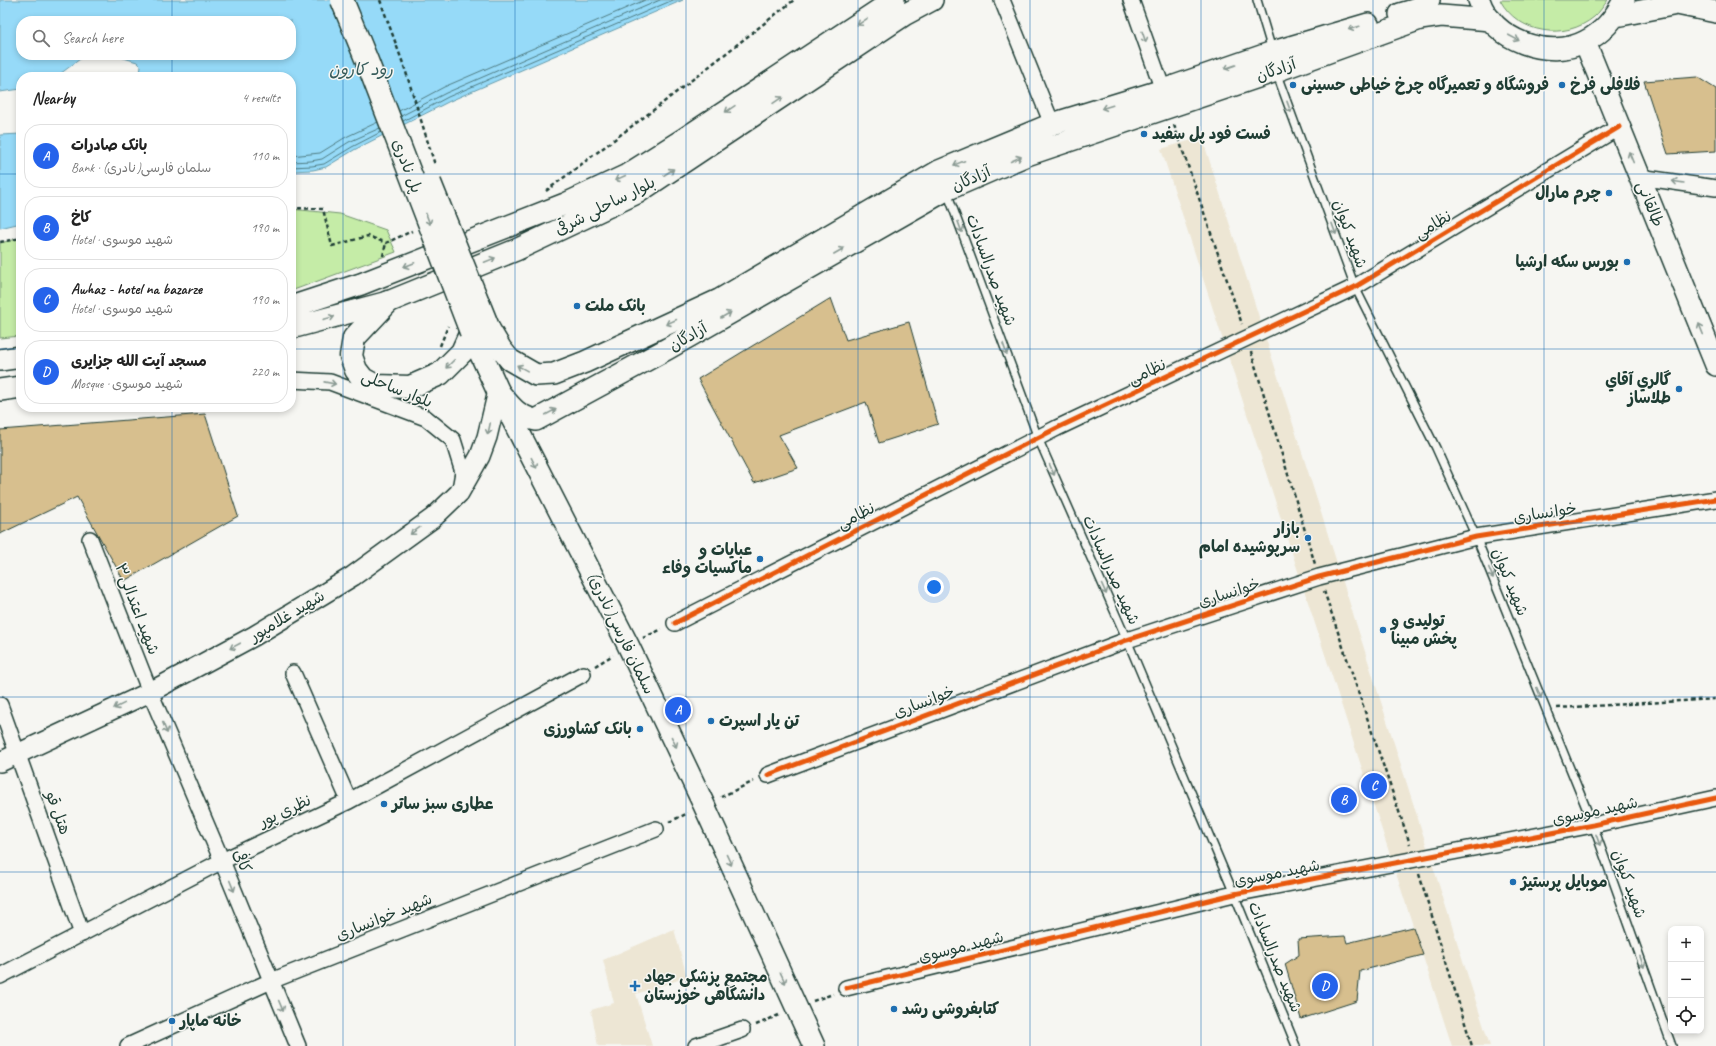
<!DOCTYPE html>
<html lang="en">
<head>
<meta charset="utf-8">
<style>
	:root { --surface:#fff; --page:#f6f6f6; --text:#222; --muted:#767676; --line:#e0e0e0; --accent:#2563eb }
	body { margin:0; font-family:Caveat,"Playpen Sans Arabic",sans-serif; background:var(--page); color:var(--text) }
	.controls { position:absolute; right:12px; bottom:12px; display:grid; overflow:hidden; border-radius:8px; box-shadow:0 2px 6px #0003 }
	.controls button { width:36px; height:36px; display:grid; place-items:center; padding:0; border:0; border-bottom:1px solid var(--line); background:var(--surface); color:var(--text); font:20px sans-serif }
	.you { position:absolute; left:934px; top:587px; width:14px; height:14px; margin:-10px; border:3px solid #fff; border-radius:50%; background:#1a73e8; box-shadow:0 0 0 6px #1a73e833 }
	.badge { display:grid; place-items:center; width:26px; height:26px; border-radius:50%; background:var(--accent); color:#fff; font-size:13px; font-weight:700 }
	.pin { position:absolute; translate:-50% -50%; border:2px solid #fff; box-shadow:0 1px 4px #0006 }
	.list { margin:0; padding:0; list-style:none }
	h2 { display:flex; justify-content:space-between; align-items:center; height:52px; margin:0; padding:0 16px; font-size:17px }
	h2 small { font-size:13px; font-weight:400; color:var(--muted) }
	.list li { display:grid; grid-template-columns:26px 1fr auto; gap:12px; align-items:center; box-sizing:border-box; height:64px; margin:0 8px 8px; padding:0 8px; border:1px solid var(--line); border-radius:16px }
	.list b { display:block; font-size:15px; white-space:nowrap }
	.list p { margin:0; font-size:13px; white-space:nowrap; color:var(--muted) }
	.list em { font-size:13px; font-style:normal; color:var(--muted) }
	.icon { flex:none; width:22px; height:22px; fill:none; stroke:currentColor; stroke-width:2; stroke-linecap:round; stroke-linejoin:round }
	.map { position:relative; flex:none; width:1716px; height:1046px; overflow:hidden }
	.search { position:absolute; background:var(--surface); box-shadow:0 2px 6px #0003; left:16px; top:16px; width:280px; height:44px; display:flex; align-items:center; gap:10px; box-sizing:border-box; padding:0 14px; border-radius:16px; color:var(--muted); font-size:15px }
	.panel { position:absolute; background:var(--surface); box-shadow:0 2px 6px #0003; left:16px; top:72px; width:280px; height:340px; border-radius:16px }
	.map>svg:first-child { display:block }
</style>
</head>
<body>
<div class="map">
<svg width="1716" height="1046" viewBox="0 0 1716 1046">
	<rect width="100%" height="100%" fill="#f6f6f2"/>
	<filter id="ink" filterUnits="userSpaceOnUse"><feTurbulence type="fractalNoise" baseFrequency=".025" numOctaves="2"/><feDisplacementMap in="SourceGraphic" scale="8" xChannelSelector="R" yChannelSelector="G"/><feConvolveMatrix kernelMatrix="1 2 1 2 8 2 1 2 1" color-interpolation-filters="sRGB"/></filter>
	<g filter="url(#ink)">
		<path fill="#ede6d4" d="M 1202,137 L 1490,1046 L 1452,1046 L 1161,149 Z
			M 674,929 L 687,977 L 636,994 L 652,1046 L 598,1046 L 591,1010 L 614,1003 L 603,960 Z"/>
		<path fill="#c5eca7" stroke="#72946e" d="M 1500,0 L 1608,0 C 1604,5 1599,13 1594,17 C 1565,41 1518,34 1500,0 Z
			M 291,209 L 340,214 L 386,230 L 396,252 L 291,291 Z
			M 21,238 L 21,336 L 0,338 L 0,243 Z"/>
		<path fill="#96daf8" stroke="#669baa" d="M 0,0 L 683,0 L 450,101 L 354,150 L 326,167 L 313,170 L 291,171 L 291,77 L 137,77 L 140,74 L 141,66 L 137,62 L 114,55 L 291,55 L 291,21 L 21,21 L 21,55 L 90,55 L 80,59 L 56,77 L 21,77 L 21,89 L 0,92 Z
			M 21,134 L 21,223 L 0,228 L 0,135 Z"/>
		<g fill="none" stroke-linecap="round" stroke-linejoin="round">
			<path stroke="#4f7c82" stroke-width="1" d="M 399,111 L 444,87 L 645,0
				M 401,116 L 446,93 L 660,0
				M 403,121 L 448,97 L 673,0
				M 291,156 L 320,153 L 346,137 L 378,122
				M 291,162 L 311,161 L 322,159 L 349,142 L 380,128
				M 291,167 L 312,166 L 324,164 L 352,147 L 381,132"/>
		</g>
		<path fill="#d7bf8e" stroke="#1f3d34" d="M 1697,77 L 1716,89 L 1716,151 L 1668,154 L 1644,81 Z
			M 831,298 L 846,340 L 909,322 L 938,424 L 879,443 L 866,402 L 779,435 L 798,468 L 754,483 L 698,379 Z
			M 205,414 L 238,516 L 124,581 L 77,497 L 0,534 L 0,430 Z
			M 1413,927 L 1423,955 L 1360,971 L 1357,1001 L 1301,1019 L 1285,964 L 1299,955 L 1298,939 L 1345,936 L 1347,943 Z"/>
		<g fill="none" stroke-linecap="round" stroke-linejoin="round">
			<g stroke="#1f3d34" stroke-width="10">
				<path id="service" d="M 1257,0 L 1272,50
					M 1276,72 L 1355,287 L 1436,448 L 1476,537 L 1593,825 L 1672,1046
					M 947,192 L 1038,438 L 1127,640 L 1234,894 L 1296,1046"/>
			</g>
			<g stroke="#1f3d34" stroke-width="18">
				<path id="minor" d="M 1002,0 L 1052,124
					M 1131,0 L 1163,90
					M 1639,177 L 1716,188
					M 291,380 L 330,382 L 426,418 L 453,440 L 463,472 L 460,489
					M 90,539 L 150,692 L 222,861 L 298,1046
					M 675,623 L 1057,428 L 1355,287 L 1619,127
					M 293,673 L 349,801
					M 0,705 L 82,934
					M 768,775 L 1127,640 L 1319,577 L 1476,537 L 1716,499
					M 0,976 L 222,861 L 349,801 L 583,674
					M 846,988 L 1234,894 L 1593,825 L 1716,798
					M 128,1046 L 271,981 L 656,829
					M 696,1046 L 742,1030"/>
			</g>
			<g stroke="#1f3d34" stroke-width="22">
				<path id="tertiary" d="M 0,762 L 150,692 L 254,636 L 353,576 L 433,518 L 459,493 L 480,456 L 487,437 L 498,391"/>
			</g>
			<g stroke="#1f3d34" stroke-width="24">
				<path id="secondary" d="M 1479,0 C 1492,40 1549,61 1586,41 C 1604,32 1615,18 1624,0
					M 1400,14 L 1417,9 L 1429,0
					M 1616,16 L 1677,4 L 1716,12
					M 1585,42 L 1716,365
					M 291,307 L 361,284 L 565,204 L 627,175 L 684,139 L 894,0
					M 488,327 L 501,349 L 510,360 L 536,375 L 554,374 L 585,362 L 719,300 L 939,171 L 1052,124 L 1163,90 L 1273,52 L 1368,24
					M 291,328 L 388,302 L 516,250 L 637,193 L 904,15 L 932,0
					M 0,360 L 21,357
					M 0,390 L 21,387
					M 498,391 C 510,405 516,416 536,420 L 667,349 L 946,190 L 1027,155 L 1276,71 L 1420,19 L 1441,16 L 1491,20
					M 505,405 L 628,645 L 704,805 L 814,1046"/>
			</g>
			<g stroke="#1f3d34" stroke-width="25">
				<path id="primary" d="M 388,302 L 354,338 L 351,356 L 356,370 L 363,379 L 376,386 L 410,387 L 440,374 L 462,352 L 471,332
					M 471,332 L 498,391"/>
			</g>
			<path stroke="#1f3d34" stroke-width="2.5" stroke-dasharray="4 3" stroke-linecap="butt" d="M 380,0 L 405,69 L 435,165
				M 1174,125 L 1242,324
				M 546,191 L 660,105 L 794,0
				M 291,208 L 323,209 L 332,246 L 368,236 L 386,243 L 412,231
				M 0,242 L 21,238
				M 383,256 L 386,243
				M 440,346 L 448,326
				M 1251,352 L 1315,564
				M 1324,591 L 1410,844
				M 643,638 L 662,629
				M 595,666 L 613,655
				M 1557,708 L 1716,699
				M 721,797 L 754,781
				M 669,822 L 688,813
				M 1419,874 L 1472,1046
				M 813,1001 L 833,994
				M 756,1025 L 781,1014"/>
			<use href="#service" stroke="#f6f6f2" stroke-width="7"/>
			<use href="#minor" stroke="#f6f6f2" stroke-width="15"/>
			<use href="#tertiary" stroke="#f6f6f2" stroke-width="19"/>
			<use href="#secondary" stroke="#f6f6f2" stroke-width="21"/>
			<use href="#primary" stroke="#f6f6f2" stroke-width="22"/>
			<g stroke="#1f3d34" stroke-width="25" stroke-linecap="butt">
				<path id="primary-bridge" d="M 342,0 L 367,61 L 471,332
					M 430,183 L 488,327"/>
			</g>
			<use href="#primary-bridge" stroke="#f6f6f2" stroke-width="22"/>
			<g stroke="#f6f6f2" stroke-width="8">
				<path id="cycleway" d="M 675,623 L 1057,428 L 1355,287 L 1619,127
					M 768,775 L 1127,640 L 1319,577 L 1476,537 L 1716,499
					M 846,988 L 1234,894 L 1593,825 L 1716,798"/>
			</g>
			<use href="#cycleway" stroke="#e8590c" stroke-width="5"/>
		</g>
		<defs><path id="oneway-shaft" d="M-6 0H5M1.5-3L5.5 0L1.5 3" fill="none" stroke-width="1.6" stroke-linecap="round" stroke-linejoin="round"/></defs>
		<g stroke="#8a9a93">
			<use href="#oneway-shaft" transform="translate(862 22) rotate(146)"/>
			<use href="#oneway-shaft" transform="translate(1354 28) rotate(164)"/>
			<use href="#oneway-shaft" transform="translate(1144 37) rotate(71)"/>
			<use href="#oneway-shaft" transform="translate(1514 38) rotate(28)"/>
			<use href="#oneway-shaft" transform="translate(1230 67) rotate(161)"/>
			<use href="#oneway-shaft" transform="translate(778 100) rotate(-34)"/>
			<use href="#oneway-shaft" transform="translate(1107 107) rotate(163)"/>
			<use href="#oneway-shaft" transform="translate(1289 107) rotate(70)"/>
			<use href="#oneway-shaft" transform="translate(730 109) rotate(146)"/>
			<use href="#oneway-shaft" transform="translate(1631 157) rotate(-112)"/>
			<use href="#oneway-shaft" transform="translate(1016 159) rotate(-24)"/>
			<use href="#oneway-shaft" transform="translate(959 163) rotate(158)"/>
			<use href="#oneway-shaft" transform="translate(669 172) rotate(-33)"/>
			<use href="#oneway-shaft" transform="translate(620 178) rotate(155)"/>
			<use href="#oneway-shaft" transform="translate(1678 182) rotate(-171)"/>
			<use href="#oneway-shaft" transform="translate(428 219) rotate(69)"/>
			<use href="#oneway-shaft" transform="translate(960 227) rotate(70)"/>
			<use href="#oneway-shaft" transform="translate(1334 229) rotate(70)"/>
			<use href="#oneway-shaft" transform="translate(839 251) rotate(-30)"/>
			<use href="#oneway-shaft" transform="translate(490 260) rotate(-22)"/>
			<use href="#oneway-shaft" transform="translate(409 265) rotate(159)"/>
			<use href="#oneway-shaft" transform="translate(726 315) rotate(-30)"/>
			<use href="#oneway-shaft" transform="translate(329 318) rotate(-15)"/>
			<use href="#oneway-shaft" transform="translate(671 322) rotate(155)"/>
			<use href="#oneway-shaft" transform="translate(1701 329) rotate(-112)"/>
			<use href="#oneway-shaft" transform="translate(1005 349) rotate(70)"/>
			<use href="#oneway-shaft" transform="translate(450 364) rotate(135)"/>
			<use href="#oneway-shaft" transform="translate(522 368) rotate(-151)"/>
			<use href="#oneway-shaft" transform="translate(330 383) rotate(11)"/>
			<use href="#oneway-shaft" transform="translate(551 412) rotate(-28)"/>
			<use href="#oneway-shaft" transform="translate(489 429) rotate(102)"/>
			<use href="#oneway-shaft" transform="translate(534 463) rotate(63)"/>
			<use href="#oneway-shaft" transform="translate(1052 470) rotate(66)"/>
			<use href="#oneway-shaft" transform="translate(415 531) rotate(144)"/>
			<use href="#oneway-shaft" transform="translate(1491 573) rotate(68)"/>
			<use href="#oneway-shaft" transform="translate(1104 589) rotate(66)"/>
			<use href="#oneway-shaft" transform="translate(235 646) rotate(152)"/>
			<use href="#oneway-shaft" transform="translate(1539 693) rotate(68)"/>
			<use href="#oneway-shaft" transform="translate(119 706) rotate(154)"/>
			<use href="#oneway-shaft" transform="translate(165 728) rotate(67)"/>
			<use href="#oneway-shaft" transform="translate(674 742) rotate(65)"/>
			<use href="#oneway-shaft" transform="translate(1598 840) rotate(70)"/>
			<use href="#oneway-shaft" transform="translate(729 860) rotate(65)"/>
			<use href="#oneway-shaft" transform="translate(232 886) rotate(68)"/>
			<use href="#oneway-shaft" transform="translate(1642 962) rotate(70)"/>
			<use href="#oneway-shaft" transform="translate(783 978) rotate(65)"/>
			<use href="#oneway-shaft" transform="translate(281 1006) rotate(67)"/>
		</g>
	</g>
	<path fill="none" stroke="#1f6fb2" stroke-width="1" stroke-opacity="0.55" d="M 172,0 L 172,21M 343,0 L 343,1046M 515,0 L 515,1046M 686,0 L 686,1046M 858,0 L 858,1046M 1030,0 L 1030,1046M 1201,0 L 1201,1046M 1373,0 L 1373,1046M 1544,0 L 1544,1046M 172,55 L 172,77M 0,174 L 21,174M 291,174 L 1716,174M 0,349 L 21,349M 291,349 L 1716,349M 172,407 L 172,1046M 0,523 L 1716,523M 0,697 L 1716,697M 0,872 L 1716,872"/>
	<g fill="#1f6fb2" stroke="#f6f6f2" stroke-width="1.5">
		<circle cx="1293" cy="85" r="4"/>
		<circle cx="1562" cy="85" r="4"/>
		<circle cx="1144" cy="134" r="4"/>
		<circle cx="1609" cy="193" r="4"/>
		<circle cx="1627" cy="262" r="4"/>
		<circle cx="577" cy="306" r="4"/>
		<circle cx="1679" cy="389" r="4"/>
		<circle cx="1308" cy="538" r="4"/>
		<circle cx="760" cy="559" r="4"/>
		<circle cx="1383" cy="630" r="4"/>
		<circle cx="711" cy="721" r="4"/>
		<circle cx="640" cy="729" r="4"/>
		<circle cx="384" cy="804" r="4"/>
		<circle cx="1513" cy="882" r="4"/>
		<path d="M633 980h4v4h4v4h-4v4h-4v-4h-4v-4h4z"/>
		<circle cx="894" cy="1009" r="4"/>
		<circle cx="172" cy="1021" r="4"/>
	</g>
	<g text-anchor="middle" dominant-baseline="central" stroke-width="3" stroke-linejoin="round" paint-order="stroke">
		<g font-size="16" fill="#1f3d34" stroke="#f6f6f2">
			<text transform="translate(1276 70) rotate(-19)">آزادگان</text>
			<text transform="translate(407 166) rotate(69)">پل نادری</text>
			<text transform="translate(971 179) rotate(-24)">آزادگان</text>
			<text transform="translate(1650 204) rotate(68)">طالقانی</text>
			<text transform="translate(605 206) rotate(-27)">بلوار ساحلی شرقی</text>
			<text transform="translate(1433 225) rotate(-31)">نظامی</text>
			<text transform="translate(1350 234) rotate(70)">شهید کیوان</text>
			<text transform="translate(991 270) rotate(70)">شهید صدرالسادات</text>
			<text transform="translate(688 337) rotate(-30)">آزادگان</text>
			<text transform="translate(1147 372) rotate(-25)">نظامی</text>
			<text transform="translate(397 389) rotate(22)">بلوار ساحلی</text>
			<text transform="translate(1545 513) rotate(-9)">خوانساری</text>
			<text transform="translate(856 516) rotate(-27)">نظامی</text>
			<text transform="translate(1111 570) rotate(66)">شهید صدرالسادات</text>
			<text transform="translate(1510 582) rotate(68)">شهید کیوان</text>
			<text transform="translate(1229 593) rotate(-18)">خوانساری</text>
			<text transform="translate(137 609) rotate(69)">شهید اعتدالی۳</text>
			<text transform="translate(287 616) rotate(-31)">شهید غلامپور</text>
			<text transform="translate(621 633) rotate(64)">سلمان فارسی(نادری)</text>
			<text transform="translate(924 702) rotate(-21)">خوانساری</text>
			<text transform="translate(285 811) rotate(-25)">نظری پور</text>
			<text transform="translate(1595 811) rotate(-12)">شهید موسوی</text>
			<text transform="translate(58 813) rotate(70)">هتل قو</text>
			<text transform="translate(242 861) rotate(68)">کافی</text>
			<text transform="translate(1277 873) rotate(-11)">شهید موسوی</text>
			<text transform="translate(1629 884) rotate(70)">شهید کیوان</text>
			<text transform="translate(384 917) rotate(-22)">شهید خوانساری</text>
			<text transform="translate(961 947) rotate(-14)">شهید موسوی</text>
			<text transform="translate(1275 957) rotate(68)">شهید صدرالسادات</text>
		</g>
		<g font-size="16" font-weight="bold" fill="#1f3d34" stroke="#f6f6f2" text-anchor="start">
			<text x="1301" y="85">فروشگاه و تعمیرگاه چرخ خیاطی حسینی</text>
			<text x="1570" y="85">فلافلی فرخ</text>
			<text x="1152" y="134">فست فود پل سفید</text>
			<text x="1601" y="193" text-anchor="end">چرم مارال</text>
			<text x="1619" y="262" text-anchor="end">بورس سکه ارشیا</text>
			<text x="585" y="306">بانک ملت</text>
			<text x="1671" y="380" text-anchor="end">گالري آقاي<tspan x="1671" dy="18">طلاساز</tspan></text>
			<text x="1300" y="529" text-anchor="end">بازار<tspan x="1300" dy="18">سرپوشیده امام</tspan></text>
			<text x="752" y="550" text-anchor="end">عبایات و<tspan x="752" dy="18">ماکسیات وفاء</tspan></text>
			<text x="1391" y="621">تولیدی و<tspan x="1391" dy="18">پخش مبینا</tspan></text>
			<text x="719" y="721">تن یار اسپرت</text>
			<text x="632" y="729" text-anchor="end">بانک کشاورزی</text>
			<text x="392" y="804">عطاری سبز ساتر</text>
			<text x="1521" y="882">موبایل پرستیژ</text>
			<text x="644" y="977">مجتمع پزشکی جهاد<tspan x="644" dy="18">دانشگاهی خوزستان</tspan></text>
			<text x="902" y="1009">کتابفروشی رشد</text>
			<text x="180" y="1021">خانه ماپار</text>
		</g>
		<g font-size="17" font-style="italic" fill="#375c5b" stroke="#f6f6f2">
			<text x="361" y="69">رود کارون</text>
		</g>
	</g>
</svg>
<div class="controls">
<button>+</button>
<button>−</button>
<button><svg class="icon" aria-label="locate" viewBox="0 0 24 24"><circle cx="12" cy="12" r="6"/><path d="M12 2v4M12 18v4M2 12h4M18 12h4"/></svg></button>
</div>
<div class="you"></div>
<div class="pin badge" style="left:678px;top:710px">A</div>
<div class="pin badge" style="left:1344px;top:800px">B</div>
<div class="pin badge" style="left:1374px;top:786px">C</div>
<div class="pin badge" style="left:1325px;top:986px">D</div>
<div class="search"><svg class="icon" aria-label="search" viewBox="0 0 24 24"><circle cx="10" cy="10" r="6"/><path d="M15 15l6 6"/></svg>Search here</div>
<section class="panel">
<h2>Nearby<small>4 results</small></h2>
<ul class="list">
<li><span class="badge">A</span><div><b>بانک صادرات</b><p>Bank · سلمان فارسی(نادری)</p></div><em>110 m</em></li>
<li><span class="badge">B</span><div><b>کاخ</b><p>Hotel · شهید موسوی</p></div><em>190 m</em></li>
<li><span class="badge">C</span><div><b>Awhaz - hotel na bazarze</b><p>Hotel · شهید موسوی</p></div><em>190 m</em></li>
<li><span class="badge">D</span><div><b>مسجد آیت الله جزایری</b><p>Mosque · شهید موسوی</p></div><em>220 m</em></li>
</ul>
</section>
</div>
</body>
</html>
